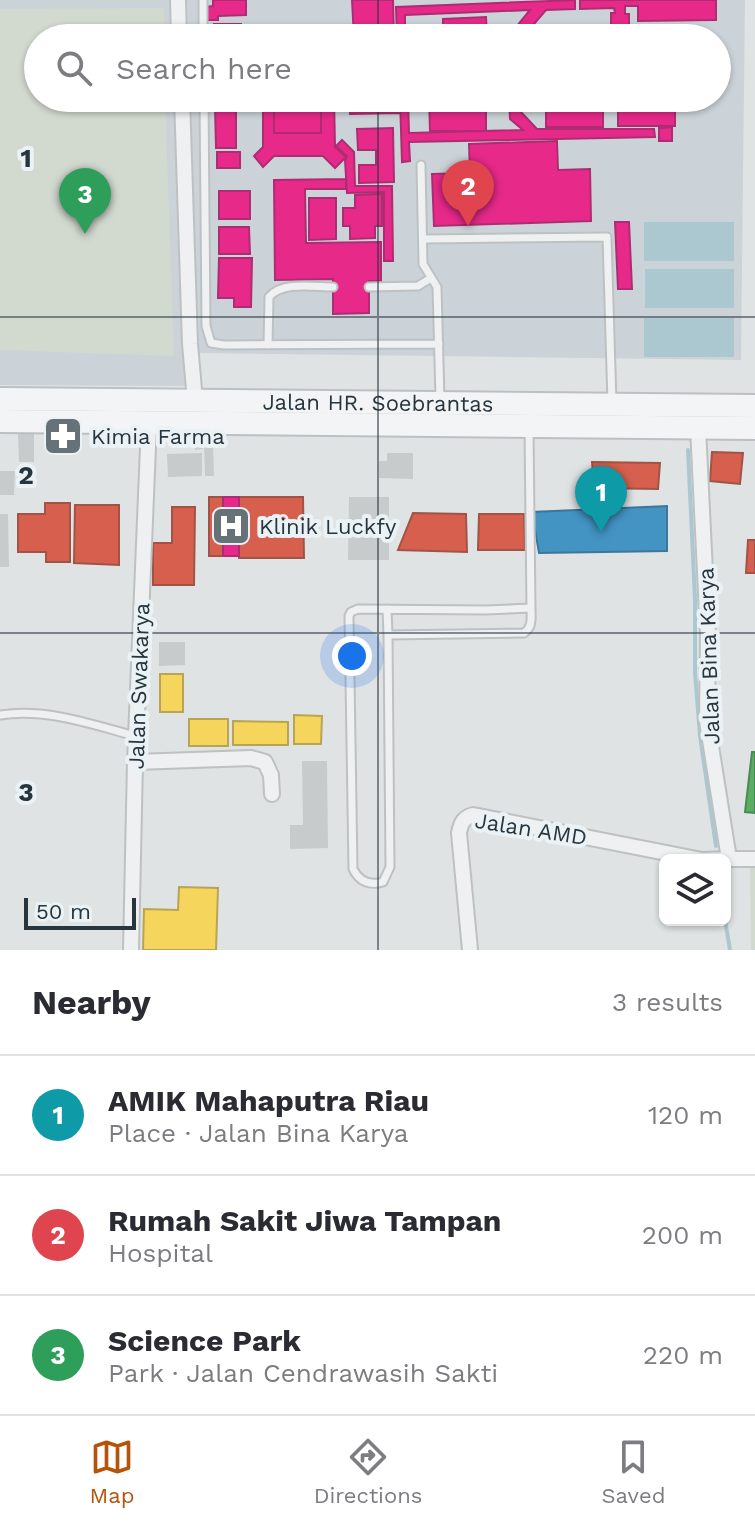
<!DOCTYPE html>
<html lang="en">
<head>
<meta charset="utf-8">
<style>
	:root { --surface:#fff; --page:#f7f7f7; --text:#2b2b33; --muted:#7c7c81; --line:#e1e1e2; --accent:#b45309 }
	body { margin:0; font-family:"Work Sans",sans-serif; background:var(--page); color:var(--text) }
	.controls { position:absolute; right:24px; bottom:24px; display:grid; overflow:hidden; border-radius:12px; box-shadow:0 2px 6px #0004 }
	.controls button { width:72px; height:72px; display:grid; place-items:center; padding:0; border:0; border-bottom:2px solid var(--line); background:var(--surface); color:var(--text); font:40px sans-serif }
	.scale { position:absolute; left:24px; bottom:20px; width:112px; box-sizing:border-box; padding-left:8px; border:4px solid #26353e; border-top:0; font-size:22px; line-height:28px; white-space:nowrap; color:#26353e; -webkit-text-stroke:6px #ebf2f5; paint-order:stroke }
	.you { position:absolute; left:352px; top:656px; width:28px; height:28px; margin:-20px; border:6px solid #fff; border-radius:50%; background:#1a73e8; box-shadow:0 0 0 12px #1a73e833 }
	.badge { display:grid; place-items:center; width:52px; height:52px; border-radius:50%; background:var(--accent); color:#fff; font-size:26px; font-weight:700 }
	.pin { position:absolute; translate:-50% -66px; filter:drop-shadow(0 2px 4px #0008) }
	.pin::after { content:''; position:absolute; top:42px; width:28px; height:24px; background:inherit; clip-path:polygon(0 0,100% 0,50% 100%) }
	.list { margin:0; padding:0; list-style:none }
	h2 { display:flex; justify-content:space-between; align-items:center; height:104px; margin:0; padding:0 32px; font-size:34px }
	h2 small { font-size:26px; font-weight:400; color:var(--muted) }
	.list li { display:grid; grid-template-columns:52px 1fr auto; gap:24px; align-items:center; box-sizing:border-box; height:120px; padding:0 32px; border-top:2px solid var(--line) }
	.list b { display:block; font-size:30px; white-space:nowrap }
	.list p { margin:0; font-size:26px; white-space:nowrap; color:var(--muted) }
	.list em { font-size:26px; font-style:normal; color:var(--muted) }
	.icon { flex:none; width:44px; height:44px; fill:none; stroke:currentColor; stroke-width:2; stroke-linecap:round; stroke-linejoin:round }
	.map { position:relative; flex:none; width:755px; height:950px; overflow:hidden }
	.search { position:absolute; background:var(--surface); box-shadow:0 2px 6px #0004; left:24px; right:24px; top:24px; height:88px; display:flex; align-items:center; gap:20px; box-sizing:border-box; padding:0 28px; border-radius:44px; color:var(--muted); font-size:30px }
	.sheet { height:464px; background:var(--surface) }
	nav { display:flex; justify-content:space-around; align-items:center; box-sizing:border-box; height:112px; border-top:2px solid var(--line); background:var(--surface); font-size:22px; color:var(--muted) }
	nav a { display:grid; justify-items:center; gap:4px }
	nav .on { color:var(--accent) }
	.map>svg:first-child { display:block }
</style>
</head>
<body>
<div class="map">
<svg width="755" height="950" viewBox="0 0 755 950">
	<rect width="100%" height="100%" fill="#dfe3e4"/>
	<path fill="#ccd3d8" d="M 0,0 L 175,0 L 176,38 L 38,38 L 38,98 L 178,98 L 185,386 L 0,385 Z
		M 187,0 L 745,0 L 741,360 L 198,353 L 190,98 L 717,98 L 717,38 L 188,38 Z"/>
	<path fill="#d2d9cf" d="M 164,8 L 164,38 L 38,38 L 38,98 L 165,98 L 174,356 L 0,350 L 0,9 Z
		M 750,865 L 755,865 L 755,950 L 751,950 Z"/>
	<path fill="#abc8d1" d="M 644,222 L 734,222 L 734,261 L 644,261 Z
		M 645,269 L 734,269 L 734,308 L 645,308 Z
		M 644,318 L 734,318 L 734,357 L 644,357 Z"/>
	<path fill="#f6d55c" stroke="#b8a553" stroke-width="2" d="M 160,674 L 183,674 L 183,712 L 160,712 Z
		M 294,715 L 322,716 L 321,744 L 294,744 Z
		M 189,719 L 228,719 L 228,746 L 189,746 Z
		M 233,721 L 288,722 L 288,745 L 233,745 Z
		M 179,887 L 218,888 L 216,950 L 143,950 L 144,909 L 178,910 Z"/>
	<path fill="#d6604d" stroke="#a15348" stroke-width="2" d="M 712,452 L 743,453 L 740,484 L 710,481 Z
		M 592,462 L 660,463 L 658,489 L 594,488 Z
		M 209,497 L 223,497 L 223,556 L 209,556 Z
		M 239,497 L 303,497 L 304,558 L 239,558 Z
		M 45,503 L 70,503 L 70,562 L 46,562 L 46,552 L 18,552 L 18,514 L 45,514 Z
		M 75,505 L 119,505 L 119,565 L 74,563 Z
		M 172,507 L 195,507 L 194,585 L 153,585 L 153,543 L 172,543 Z
		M 413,513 L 466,514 L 467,552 L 398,550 Z
		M 479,514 L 524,514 L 525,550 L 478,550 Z
		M 748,540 L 755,540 L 755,573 L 746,573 Z"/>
	<path fill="#4393c3" stroke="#3a779b" stroke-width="2" d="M 667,506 L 667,551 L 539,553 L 532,512 Z"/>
	<path fill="#e7298a" stroke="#ad2d73" stroke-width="2" d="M 213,0 L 246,0 L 246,15 L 218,16 L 218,20 L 205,20 L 205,7 L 213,6 Z
		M 352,0 L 393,0 L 394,38 L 354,38 Z
		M 575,0 L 575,9 L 546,10 L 522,38 L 508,37 L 530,10 L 405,15 L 405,38 L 397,38 L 396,7 Z
		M 580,0 L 716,0 L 716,20 L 638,21 L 638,6 L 625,6 L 625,14 L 629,14 L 629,27 L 611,27 L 611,13 L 615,13 L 614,8 L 580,9 Z
		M 486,17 L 487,37 L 443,38 L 443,19 Z
		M 214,24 L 241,24 L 241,38 L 215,38 Z
		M 263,98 L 334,98 L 335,147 L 346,157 L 335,168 L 323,156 L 274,156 L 263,167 L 254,156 L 263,147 Z
		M 274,98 L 321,98 L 321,133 L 274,133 Z
		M 350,98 L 398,98 L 399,113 L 350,114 Z
		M 400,98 L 408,98 L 409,133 L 523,130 L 510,119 L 509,98 L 519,98 L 520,111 L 537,129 L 654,129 L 655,137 L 409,142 L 410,161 L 402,162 Z
		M 429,98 L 486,98 L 486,131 L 430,131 Z
		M 546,98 L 603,98 L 603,127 L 546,127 Z
		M 618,98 L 675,98 L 675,126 L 618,126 Z
		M 215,106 L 236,106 L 236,148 L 216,148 Z
		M 672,127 L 672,141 L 659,141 L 659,128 Z
		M 393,128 L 394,182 L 359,183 L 359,165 L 376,165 L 376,150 L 358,150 L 357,129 Z
		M 342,140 L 354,152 L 355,186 L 392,186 L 393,261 L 384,261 L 384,192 L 347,193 L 345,160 L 347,156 L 336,146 Z
		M 557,141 L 558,170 L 590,169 L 591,221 L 434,226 L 432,174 L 470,173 L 469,144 Z
		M 217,152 L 240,152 L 240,168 L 217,168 Z
		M 346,179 L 346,189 L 305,189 L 306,243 L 381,242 L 381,281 L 369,281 L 369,313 L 333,314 L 333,279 L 275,280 L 274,180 Z
		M 219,191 L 250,191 L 250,219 L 219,219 Z
		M 382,194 L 382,226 L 375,226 L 375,238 L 350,239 L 350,226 L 343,226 L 343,208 L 355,208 L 355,195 Z
		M 309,198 L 336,198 L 336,239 L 309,240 Z
		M 615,222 L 629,222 L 632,289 L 618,289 Z
		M 219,227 L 249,227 L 250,254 L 219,254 Z
		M 219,258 L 252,258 L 251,307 L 234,307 L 234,298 L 218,298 Z
		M 223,497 L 239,497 L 239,556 L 223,556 Z"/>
	<path fill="#5aae61" stroke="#4a8a56" stroke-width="2" d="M 752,752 L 755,752 L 755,813 L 745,812 Z"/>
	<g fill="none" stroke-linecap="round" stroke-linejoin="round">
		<path stroke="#abc8d1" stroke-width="4" d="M 688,450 L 695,599 L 695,672 L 700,736 L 716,846
			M 725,920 L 730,950"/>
	</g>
	<path fill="#c7cbcc" d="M 34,433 L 34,462 L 19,462 L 18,434 Z
		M 194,438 L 203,438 L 203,449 L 195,450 Z
		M 204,447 L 213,447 L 214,476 L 205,476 Z
		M 202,453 L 202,476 L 168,477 L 167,454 Z
		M 387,453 L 413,453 L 413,479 L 379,478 L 379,461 L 387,461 Z
		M 0,471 L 15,471 L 14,495 L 0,495 Z
		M 349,497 L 389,497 L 389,560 L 348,560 Z
		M 0,514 L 8,514 L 9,567 L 0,567 Z
		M 159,642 L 185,642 L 185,665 L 159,666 Z
		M 302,761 L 327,761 L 328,848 L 290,849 L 290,825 L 303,825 Z"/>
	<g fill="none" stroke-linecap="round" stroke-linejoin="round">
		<g stroke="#bdc1c2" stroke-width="11">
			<path id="lane" d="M 203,0 L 203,38
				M 204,98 L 206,326 L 211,343 L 224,345 L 439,344
				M 421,165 L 423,264 L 437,287 L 440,399
				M 423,239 L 607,237 L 612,403
				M 369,287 L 418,286 L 431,278
				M 268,345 L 269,297 C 282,281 314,287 333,287
				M 529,429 L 531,608 C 531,618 533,627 524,633 L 388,635 L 390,867 L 383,882 C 369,886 359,881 353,869 L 349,616 L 351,612 L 358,609 L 486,610 L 531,608
				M 387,609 L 388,635
				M 0,715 C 47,708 90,724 135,736"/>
		</g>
		<g stroke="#bdc1c2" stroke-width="18">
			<path id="street" d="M 178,0 L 179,38
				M 182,98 L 190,344 L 195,401
				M 698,427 L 708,635 L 707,721 L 729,859 L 755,859
				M 135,762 L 251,758 L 265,762 L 271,775 L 272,794
				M 131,950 L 135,762 L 149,423
				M 470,950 L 459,833 C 461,823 463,818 473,815 L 702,860 L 729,859"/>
		</g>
		<g stroke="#bbc0c2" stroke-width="26">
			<g id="primary">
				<path id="s1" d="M 0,399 L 755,406"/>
				<path d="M 0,421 L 755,428"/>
			</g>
		</g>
		<use href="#lane" stroke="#eef0f1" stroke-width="7"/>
		<use href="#street" stroke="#eef0f1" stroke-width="14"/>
		<use href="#primary" stroke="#f3f4f5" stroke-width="22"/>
	</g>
	<path fill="none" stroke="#26353e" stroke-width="2" stroke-opacity="0.55" d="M 378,0 L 378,38M 378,98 L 378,950M 0,317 L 755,317M 0,633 L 755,633"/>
	<defs>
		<g id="pharmacy-square" transform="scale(2)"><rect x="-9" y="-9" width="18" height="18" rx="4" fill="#677278" stroke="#ebf2f5"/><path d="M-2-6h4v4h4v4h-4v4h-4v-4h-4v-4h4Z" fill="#fff"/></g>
		<g id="hospital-square" transform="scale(2)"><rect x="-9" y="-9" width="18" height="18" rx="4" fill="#677278" stroke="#ebf2f5"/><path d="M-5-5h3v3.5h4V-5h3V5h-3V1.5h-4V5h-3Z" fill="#fff"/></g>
	</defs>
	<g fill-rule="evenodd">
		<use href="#pharmacy-square" x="63" y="436"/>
		<use href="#hospital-square" x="231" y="526"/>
	</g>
	<g text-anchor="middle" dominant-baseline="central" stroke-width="8" stroke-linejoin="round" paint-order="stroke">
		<g font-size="22" fill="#26353e" stroke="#ebf2f5">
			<text stroke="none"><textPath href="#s1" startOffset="378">Jalan HR. Soebrantas</textPath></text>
			<text transform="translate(709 656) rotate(-92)">Jalan Bina Karya</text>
			<text transform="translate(139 686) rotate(-88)">Jalan Swakarya</text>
			<text transform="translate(531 829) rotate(9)">Jalan AMD</text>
		</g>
		<g font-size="22" fill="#26353e" stroke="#ebf2f5" text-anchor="start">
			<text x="91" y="436">Kimia Farma</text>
			<text x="259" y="526">Klinik Luckfy</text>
		</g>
	</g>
	<g font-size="26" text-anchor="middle" font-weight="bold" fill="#26353e" stroke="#ebf2f5" stroke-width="8" stroke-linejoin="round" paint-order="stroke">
		<text x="26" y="167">1</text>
		<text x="26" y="484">2</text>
		<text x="26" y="801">3</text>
	</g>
</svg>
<div class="controls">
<button><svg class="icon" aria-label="layers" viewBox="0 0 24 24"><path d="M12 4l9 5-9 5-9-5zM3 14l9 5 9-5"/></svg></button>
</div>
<div class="scale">50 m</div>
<div class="you"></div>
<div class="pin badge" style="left:601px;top:532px;background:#0f9aa8">1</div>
<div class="pin badge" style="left:468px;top:226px;background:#e0444e">2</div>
<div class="pin badge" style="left:85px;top:234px;background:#2e9e5b">3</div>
<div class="search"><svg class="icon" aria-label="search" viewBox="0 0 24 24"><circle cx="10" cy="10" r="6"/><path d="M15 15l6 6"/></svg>Search here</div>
</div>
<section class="sheet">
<h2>Nearby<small>3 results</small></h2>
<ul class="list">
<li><span class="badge" style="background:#0f9aa8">1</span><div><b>AMIK Mahaputra Riau</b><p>Place · Jalan Bina Karya</p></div><em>120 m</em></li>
<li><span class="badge" style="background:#e0444e">2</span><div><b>Rumah Sakit Jiwa Tampan</b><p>Hospital</p></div><em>200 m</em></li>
<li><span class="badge" style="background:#2e9e5b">3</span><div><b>Science Park</b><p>Park · Jalan Cendrawasih Sakti</p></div><em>220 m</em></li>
</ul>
</section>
<nav>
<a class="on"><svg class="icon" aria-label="map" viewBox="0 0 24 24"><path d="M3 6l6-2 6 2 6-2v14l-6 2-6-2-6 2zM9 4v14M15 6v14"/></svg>Map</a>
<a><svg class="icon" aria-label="directions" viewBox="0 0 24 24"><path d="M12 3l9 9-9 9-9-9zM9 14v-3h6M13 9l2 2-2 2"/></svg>Directions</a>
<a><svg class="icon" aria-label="saved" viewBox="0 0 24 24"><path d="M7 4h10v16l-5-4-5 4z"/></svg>Saved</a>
</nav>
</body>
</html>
